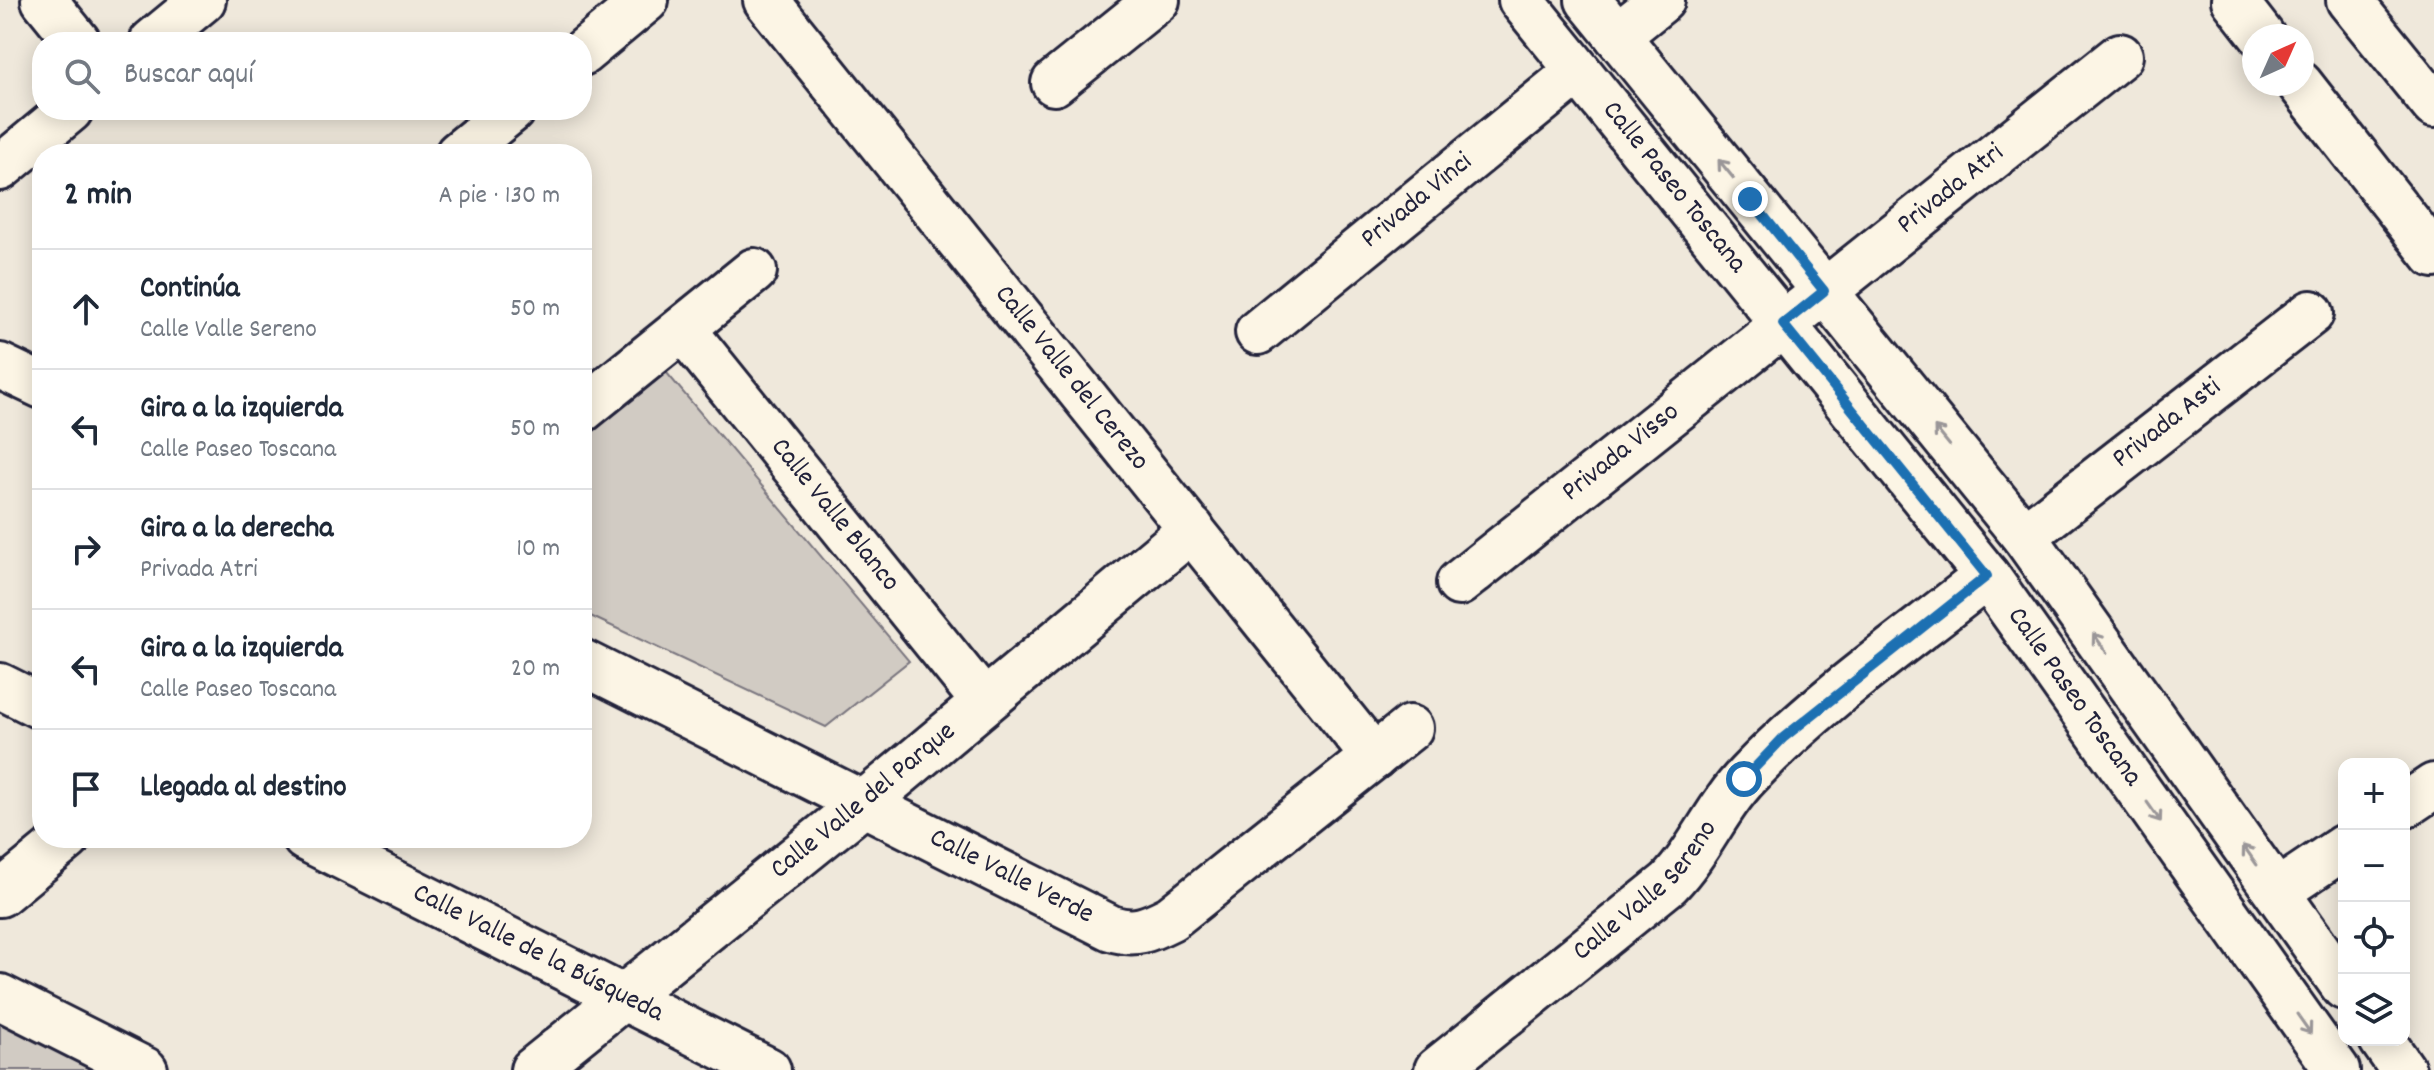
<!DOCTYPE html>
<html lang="es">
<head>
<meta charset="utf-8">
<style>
	:root { --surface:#fff; --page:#f2f2f3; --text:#1f2937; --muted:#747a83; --line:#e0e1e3 }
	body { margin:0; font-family:Dekko,sans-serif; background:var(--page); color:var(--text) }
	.controls { position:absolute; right:24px; bottom:24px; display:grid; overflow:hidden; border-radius:16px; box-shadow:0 4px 20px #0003 }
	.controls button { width:72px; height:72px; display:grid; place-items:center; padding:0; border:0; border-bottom:2px solid var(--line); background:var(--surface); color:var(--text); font:40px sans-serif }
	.compass { position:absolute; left:2242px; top:24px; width:72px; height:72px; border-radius:50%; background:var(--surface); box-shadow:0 4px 20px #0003; rotate:45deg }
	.stop { position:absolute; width:24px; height:24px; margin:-18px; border:6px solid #1f6fb2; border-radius:50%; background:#fff }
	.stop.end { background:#1f6fb2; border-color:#fff; box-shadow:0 2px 8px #0008 }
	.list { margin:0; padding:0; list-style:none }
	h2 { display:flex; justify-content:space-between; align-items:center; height:104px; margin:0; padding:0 32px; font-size:34px }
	h2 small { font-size:26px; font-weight:400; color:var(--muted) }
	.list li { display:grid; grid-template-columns:52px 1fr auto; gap:24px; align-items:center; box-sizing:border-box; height:120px; padding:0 32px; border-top:2px solid var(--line) }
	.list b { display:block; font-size:30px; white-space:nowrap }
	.list p { margin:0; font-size:26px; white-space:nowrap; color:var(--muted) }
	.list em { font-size:26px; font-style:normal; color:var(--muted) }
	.icon { flex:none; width:44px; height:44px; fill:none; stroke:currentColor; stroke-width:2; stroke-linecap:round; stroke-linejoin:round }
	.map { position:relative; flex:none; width:2434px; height:1070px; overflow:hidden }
	.search { position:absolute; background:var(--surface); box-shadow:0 4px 20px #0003; left:32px; top:32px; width:560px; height:88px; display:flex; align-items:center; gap:20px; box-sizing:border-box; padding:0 28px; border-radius:32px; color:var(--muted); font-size:30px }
	.panel { position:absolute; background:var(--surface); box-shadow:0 4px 20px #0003; left:32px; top:144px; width:560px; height:704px; border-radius:32px }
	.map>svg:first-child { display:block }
</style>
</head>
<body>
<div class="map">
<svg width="2434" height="1070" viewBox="0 0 2434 1070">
	<rect width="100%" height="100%" fill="#efe8db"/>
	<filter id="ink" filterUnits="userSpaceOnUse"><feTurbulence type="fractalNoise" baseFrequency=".0125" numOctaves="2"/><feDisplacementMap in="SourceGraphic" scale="16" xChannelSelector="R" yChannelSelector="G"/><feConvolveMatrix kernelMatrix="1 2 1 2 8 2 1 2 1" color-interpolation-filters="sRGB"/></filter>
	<g filter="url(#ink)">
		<path fill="#d1cbc3" stroke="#7a767f" stroke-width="2" d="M 656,360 L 909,661 L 826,727 L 582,612 L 582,420 Z
			M 0,1019 L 100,1070 L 0,1070 Z"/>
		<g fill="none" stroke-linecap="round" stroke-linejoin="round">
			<g stroke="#22223b" stroke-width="50">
				<g id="minor">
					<path d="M 44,0 L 78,42"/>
					<path id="s1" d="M 766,0 L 1374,757"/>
					<path id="s2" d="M 1521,0 L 1987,576 L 2337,1070"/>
					<path d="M 1588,0 L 2024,536 L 2344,987"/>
					<path d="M 2234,0 L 2262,36"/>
					<path d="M 2349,0 L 2434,105"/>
					<path d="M 1617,36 L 1662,0"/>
					<path d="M 152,42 L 203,0"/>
					<path d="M 582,53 L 646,0"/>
					<path d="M 1054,83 L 1157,0"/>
					<path d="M 2300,84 L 2434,255"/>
					<path d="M 458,154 L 512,110"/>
					<path d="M 0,168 L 70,110"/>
					<path id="s3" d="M 683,329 L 984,702"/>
					<path id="s4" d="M 1258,332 L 1578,71"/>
					<path d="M 0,366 L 42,386"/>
					<path d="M 582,410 L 754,271"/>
					<path id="s5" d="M 2024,536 L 2311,313"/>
					<path id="s6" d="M 1459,583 L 2120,56"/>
					<path id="s7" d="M 582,662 L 1111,928 C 1136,936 1149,929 1171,918 L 1410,728"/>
					<path d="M 0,686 L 42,707"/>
					<path d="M 2404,806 L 2434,786"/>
					<path id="s8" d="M 305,838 L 768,1070"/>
					<path d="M 2277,892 L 2344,847"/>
					<path d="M 0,894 L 68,838"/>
					<path d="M 0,997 L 145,1070"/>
					<path d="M 2382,1040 L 2403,1070"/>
					<path id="s9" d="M 533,1070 L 863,804 L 1192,529"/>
					<path id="s10" d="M 1437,1070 L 1669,883 C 1700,851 1717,807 1748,775 C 1818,701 1907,640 1987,576"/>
				</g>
			</g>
			<use href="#minor" stroke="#fcf5e5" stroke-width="44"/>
		</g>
		<defs><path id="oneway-shaft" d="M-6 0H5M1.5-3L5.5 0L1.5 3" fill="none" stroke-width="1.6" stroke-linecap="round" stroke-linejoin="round" transform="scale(2)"/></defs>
		<g stroke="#9a9698">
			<use href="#oneway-shaft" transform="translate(1726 169) rotate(-129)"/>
			<use href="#oneway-shaft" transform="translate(1942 436) rotate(-129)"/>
			<use href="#oneway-shaft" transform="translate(2100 643) rotate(-125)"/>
			<use href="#oneway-shaft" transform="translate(2154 812) rotate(55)"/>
			<use href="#oneway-shaft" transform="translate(2250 855) rotate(-125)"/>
			<use href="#oneway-shaft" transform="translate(2304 1024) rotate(55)"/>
		</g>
	</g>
	<g fill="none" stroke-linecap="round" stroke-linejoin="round" filter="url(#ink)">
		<path stroke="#1f6fb2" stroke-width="10" d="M 1744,779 L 1783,738 L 1987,576 L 1783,324 L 1824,291 L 1750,199"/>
	</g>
	<g text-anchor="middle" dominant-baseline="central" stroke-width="6" stroke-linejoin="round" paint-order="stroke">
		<g font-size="28" fill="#22223b" stroke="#fcf5e5">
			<text stroke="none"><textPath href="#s2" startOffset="242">Calle Paseo Toscana</textPath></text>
			<text stroke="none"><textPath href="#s6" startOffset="630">Privada Atri</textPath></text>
			<text stroke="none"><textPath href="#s4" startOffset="206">Privada Vinci</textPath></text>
			<text stroke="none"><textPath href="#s1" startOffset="486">Calle Valle del Cerezo</textPath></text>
			<text stroke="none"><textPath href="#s5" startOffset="182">Privada Asti</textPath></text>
			<text stroke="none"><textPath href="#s6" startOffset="208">Privada Visso</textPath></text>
			<text stroke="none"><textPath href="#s3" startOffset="240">Calle Valle Blanco</textPath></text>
			<text stroke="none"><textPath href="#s2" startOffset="890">Calle Paseo Toscana</textPath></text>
			<text stroke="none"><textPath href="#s9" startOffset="426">Calle Valle del Parque</textPath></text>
			<text stroke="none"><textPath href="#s7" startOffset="480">Calle Valle Verde</textPath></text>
			<text stroke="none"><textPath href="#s10" startOffset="276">Calle Valle Sereno</textPath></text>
			<text stroke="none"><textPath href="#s8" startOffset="260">Calle Valle de la Búsqueda</textPath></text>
		</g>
	</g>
</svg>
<div class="controls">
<button>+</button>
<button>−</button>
<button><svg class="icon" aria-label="locate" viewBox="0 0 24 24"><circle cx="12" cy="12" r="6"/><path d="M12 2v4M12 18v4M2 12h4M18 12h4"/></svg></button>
<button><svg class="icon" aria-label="layers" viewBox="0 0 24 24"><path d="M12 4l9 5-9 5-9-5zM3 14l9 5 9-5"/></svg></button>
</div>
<svg class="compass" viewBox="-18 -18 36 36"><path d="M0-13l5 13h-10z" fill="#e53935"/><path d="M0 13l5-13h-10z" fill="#747a83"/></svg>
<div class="stop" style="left:1744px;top:779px"></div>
<div class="stop end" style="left:1750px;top:199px"></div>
<div class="search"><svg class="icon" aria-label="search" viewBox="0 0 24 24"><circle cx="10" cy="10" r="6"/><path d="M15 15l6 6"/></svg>Buscar aquí</div>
<section class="panel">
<h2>2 min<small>A pie · 130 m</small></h2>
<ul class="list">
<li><svg class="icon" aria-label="ahead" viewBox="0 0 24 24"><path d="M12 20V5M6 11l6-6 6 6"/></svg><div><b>Continúa</b><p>Calle Valle Sereno</p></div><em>50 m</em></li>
<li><svg class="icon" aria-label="left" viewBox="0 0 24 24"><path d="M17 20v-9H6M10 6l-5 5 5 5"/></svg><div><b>Gira a la izquierda</b><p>Calle Paseo Toscana</p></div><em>50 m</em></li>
<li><svg class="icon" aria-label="right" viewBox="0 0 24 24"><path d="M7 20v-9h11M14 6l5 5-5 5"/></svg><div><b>Gira a la derecha</b><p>Privada Atri</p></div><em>10 m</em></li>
<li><svg class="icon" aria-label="left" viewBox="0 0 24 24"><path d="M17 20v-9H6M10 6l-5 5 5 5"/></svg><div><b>Gira a la izquierda</b><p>Calle Paseo Toscana</p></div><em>20 m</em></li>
<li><svg class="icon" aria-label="arrive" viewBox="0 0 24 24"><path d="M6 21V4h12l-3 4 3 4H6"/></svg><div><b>Llegada al destino</b></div></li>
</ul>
</section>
</div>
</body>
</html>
